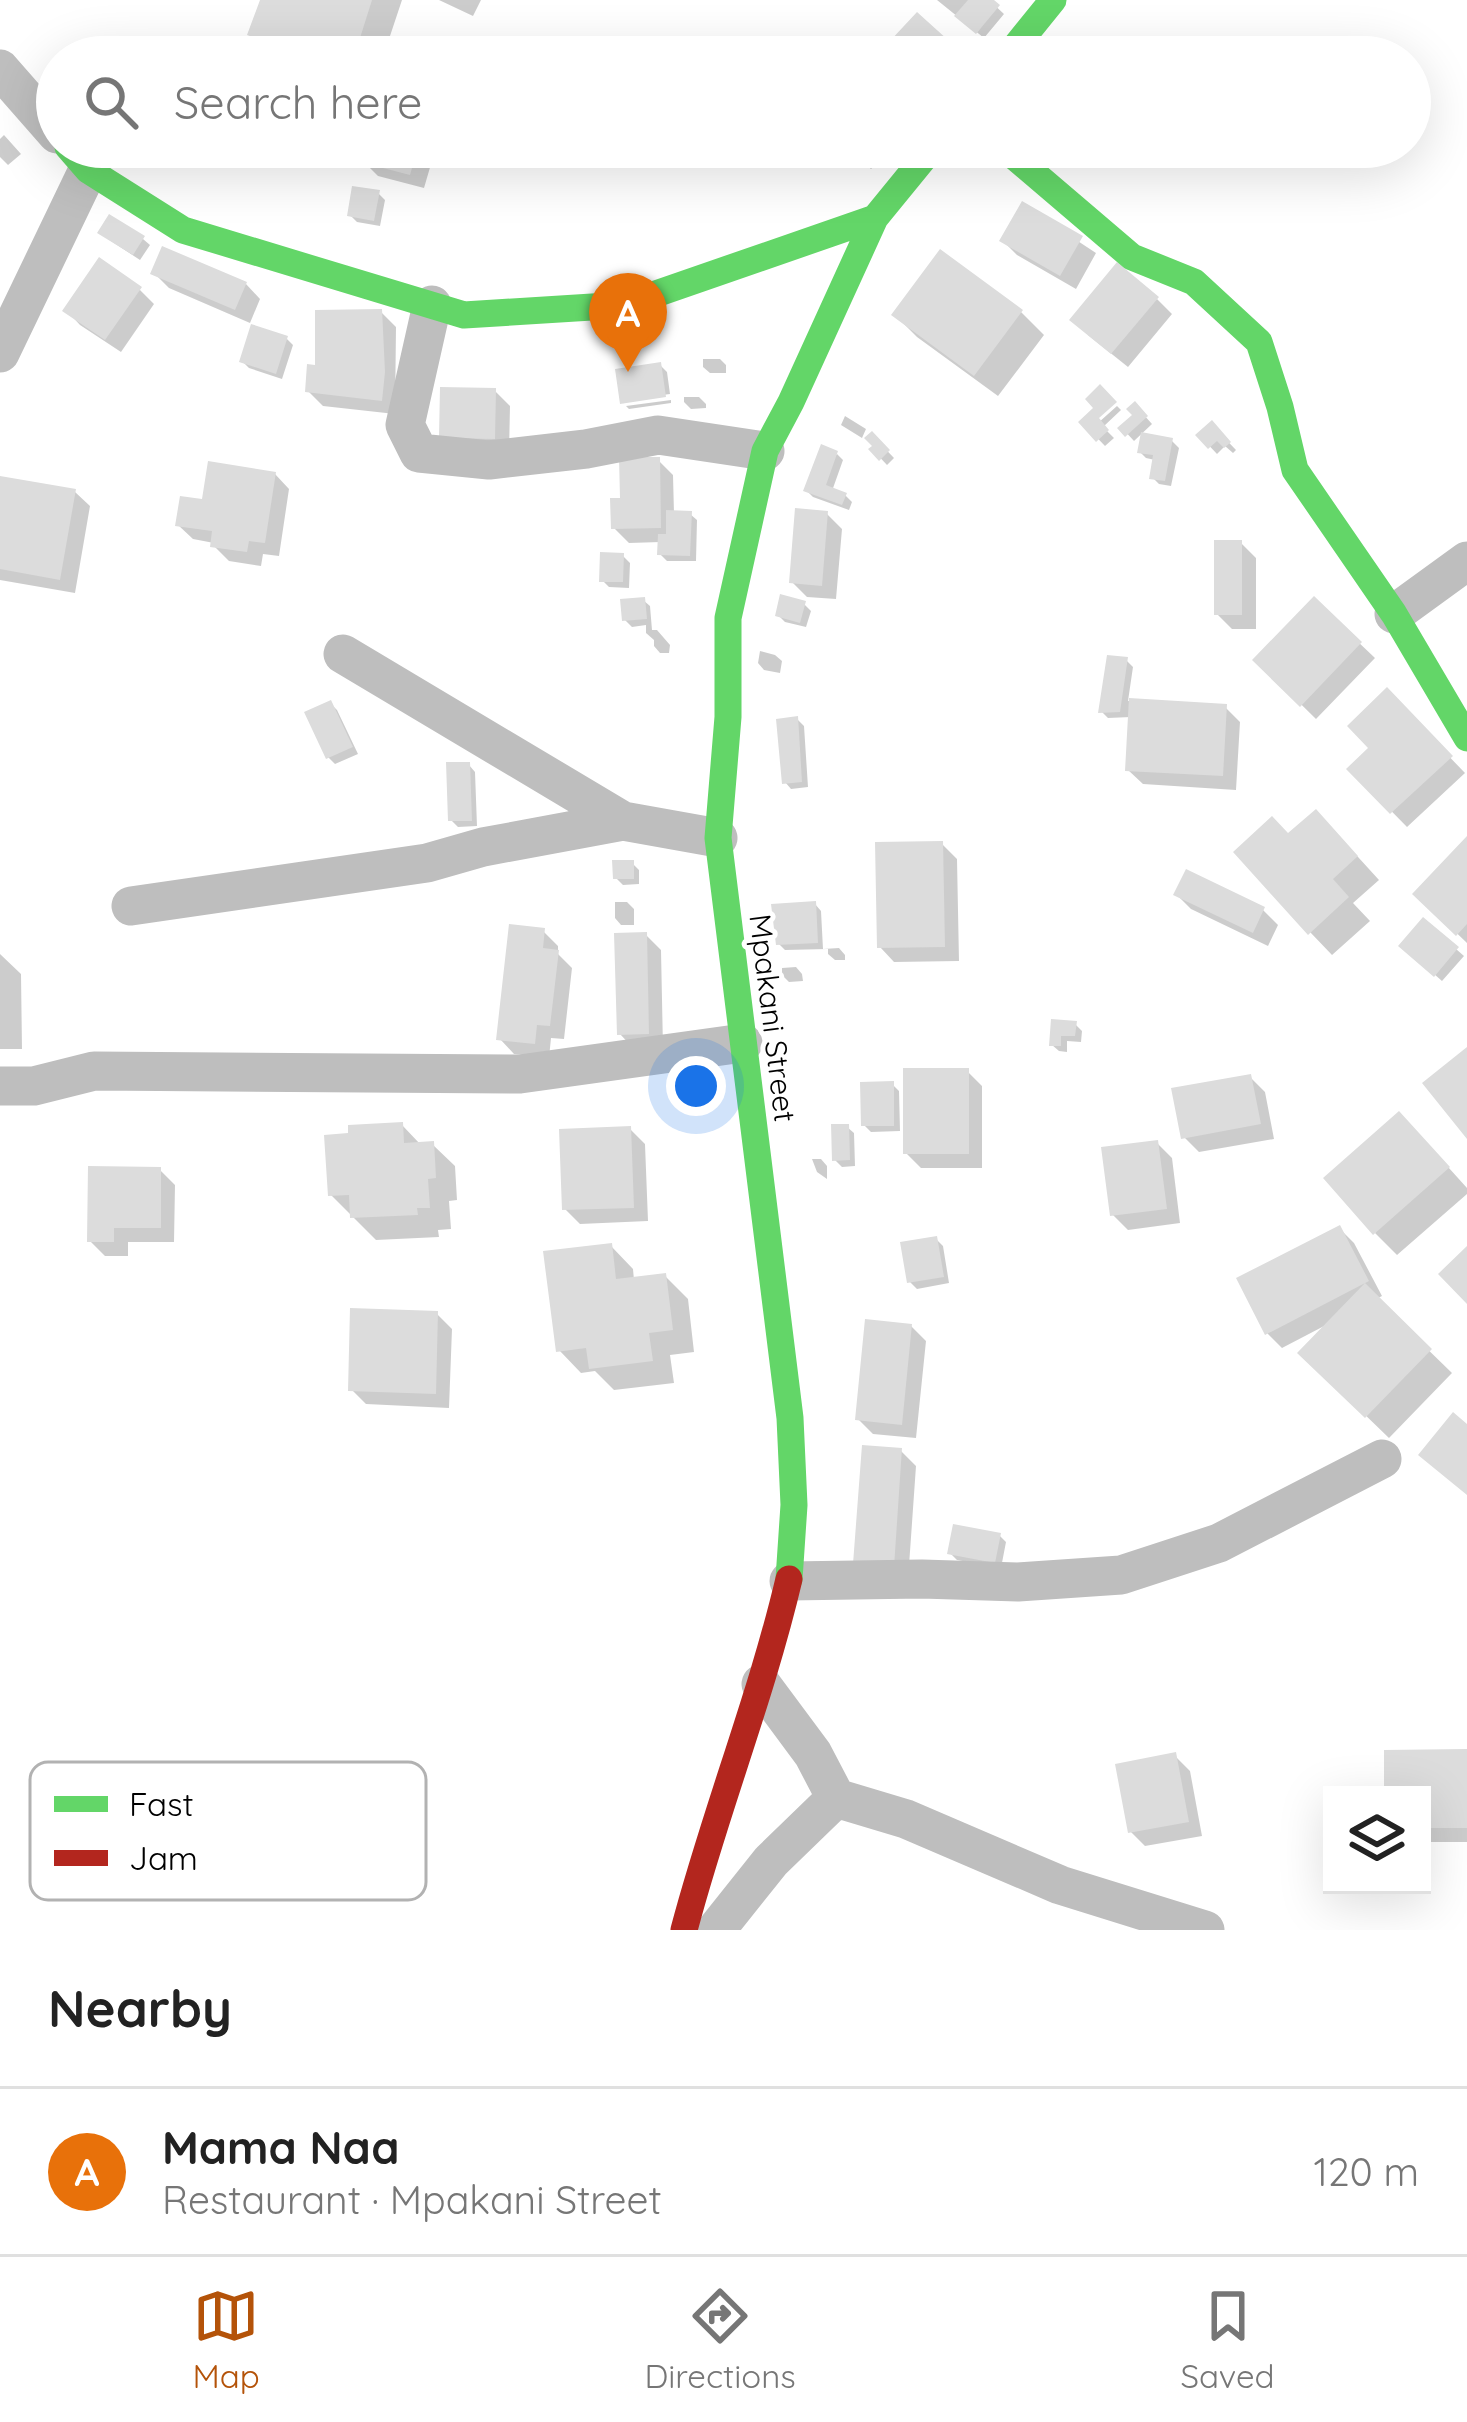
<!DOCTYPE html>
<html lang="en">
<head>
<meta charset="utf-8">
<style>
	:root { --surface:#fff; --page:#f2f2f2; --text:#222; --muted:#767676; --line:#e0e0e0; --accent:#b45309 }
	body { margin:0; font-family:Quicksand,sans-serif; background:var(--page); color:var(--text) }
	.controls { position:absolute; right:36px; bottom:36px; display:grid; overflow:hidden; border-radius:0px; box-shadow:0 12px 48px #0002 }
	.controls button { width:108px; height:108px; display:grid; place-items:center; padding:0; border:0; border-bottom:3px solid var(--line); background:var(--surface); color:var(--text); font:60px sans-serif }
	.you { position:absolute; left:696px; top:1086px; width:42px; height:42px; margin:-30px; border:9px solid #fff; border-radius:50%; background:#1a73e8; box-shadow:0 0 0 18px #1a73e833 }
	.badge { display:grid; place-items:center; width:78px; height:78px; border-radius:50%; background:var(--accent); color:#fff; font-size:39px; font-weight:700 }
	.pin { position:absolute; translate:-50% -99px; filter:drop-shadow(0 3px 6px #0008) }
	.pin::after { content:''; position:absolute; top:63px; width:42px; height:36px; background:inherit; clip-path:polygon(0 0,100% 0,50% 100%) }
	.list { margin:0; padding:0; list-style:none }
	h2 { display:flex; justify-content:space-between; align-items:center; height:156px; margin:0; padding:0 48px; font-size:51px }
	h2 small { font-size:39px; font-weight:400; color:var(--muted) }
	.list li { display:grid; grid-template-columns:78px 1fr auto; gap:36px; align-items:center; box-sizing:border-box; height:168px; padding:0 48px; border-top:3px solid var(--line) }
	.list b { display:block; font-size:45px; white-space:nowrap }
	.list p { margin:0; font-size:39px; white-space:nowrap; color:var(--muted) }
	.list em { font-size:39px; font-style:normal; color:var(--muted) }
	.icon { flex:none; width:66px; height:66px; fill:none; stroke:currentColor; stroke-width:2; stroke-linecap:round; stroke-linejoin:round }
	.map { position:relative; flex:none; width:1467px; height:1930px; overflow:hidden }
	.search { position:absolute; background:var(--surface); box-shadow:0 12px 48px #0002; left:36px; right:36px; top:36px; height:132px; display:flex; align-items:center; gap:30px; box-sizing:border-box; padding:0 42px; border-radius:66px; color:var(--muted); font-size:45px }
	.sheet { height:324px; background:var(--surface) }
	nav { display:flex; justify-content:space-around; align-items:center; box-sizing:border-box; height:168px; border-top:3px solid var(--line); background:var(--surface); font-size:33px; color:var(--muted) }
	nav a { display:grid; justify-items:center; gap:6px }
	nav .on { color:var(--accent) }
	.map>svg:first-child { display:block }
</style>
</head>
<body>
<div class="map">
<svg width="1467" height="1930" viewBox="0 0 1467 1930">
	<rect width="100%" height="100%" fill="#fff"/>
	<path fill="#0003" d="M 263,0 L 402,0 L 383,57 L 273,57 L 251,34 Z
		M 439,0 L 481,0 L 473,16 Z
		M 937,0 L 989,0 L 1004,14 L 984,38 Z
		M 918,16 L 946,42 L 961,57 L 879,57 Z
		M 4,135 L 21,154 L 8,165 L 0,157 L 0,139 Z
		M 367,147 L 436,147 L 424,188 L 378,176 L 363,161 Z
		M 847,147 L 874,147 L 884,157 L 871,169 Z
		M 378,193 L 385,200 L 380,226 L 357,222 L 350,215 Z
		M 1023,205 L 1096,253 L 1076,289 L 1017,255 L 1002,240 Z
		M 108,239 L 143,239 L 150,245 L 140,260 Z
		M 154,273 L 246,284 L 260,299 L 250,323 L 169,288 Z
		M 140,290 L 154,304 L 121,352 L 80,325 L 66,310 Z
		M 1157,299 L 1172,314 L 1128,367 L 1088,335 Z
		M 381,312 L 396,327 L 395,414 L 323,406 L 308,391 L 318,369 Z
		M 1021,312 L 1044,335 L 998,396 L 917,337 L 895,315 Z
		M 286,338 L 293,345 L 282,379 L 249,368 L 243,362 Z
		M 703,359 L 720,359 L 726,365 L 726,373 L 710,373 L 703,367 Z
		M 660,365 L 667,372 L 670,394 L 624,400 L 624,404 L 619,371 Z
		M 495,391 L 510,406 L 509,453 L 457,452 Z
		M 684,397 L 699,397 L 706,404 L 706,408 L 691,409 L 684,402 Z
		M 671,400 L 671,403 L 629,409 L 626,406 Z
		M 1135,405 L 1152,424 L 1134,441 L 1122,428 L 1137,415 Z
		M 1117,406 L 1121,410 L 1103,427 L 1114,438 L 1105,446 L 1082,422 L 1098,423 Z
		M 845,416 L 866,429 L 862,438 L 841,425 Z
		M 1212,425 L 1236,450 L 1233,453 L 1225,446 L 1217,454 L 1200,436 Z
		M 872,435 L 894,458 L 887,465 L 872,449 Z
		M 1172,441 L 1179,448 L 1171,486 L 1159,484 L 1152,477 L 1155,460 L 1146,458 L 1140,452 Z
		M 837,454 L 843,460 L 832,491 L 845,495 L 852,502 L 849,510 L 813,497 L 806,490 Z
		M 658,460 L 673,475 L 674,513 L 690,514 L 697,520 L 696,561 L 667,561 L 660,554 L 661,542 L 629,543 L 614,528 L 623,500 Z
		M 275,474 L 289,489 L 279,556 L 263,554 L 261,566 L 229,561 L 214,546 L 214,543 L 193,539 L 178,525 L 204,502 Z
		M 0,479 L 75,492 L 90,506 L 75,593 L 0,580 Z
		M 827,514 L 842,529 L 836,599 L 807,597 L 792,582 Z
		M 1241,543 L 1256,558 L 1256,629 L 1232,629 L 1217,614 Z
		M 623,556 L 630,563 L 629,588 L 609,587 L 602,580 Z
		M 643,600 L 650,606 L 652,630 L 657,630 L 670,645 L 669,653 L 660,653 L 654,646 L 654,640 L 646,633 L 646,625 L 632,627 L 625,620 Z
		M 1314,600 L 1375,658 L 1316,719 L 1256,660 Z
		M 804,604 L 811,611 L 806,627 L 785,622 L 778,615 Z
		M 760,651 L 775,655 L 782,661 L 780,673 L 764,670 L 758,663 Z
		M 1126,660 L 1133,667 L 1128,701 L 1225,707 L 1240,722 L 1236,790 L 1143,784 L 1128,770 L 1131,717 L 1108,718 L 1102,712 Z
		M 1387,692 L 1465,773 L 1407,827 L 1350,769 L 1372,748 Z
		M 330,703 L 337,710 L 358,754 L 335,764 L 328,757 Z
		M 797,719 L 804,726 L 808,787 L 791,789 L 785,782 Z
		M 469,765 L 475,772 L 477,826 L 458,827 L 451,820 Z
		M 1338,835 L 1379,880 L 1353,903 L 1370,921 L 1332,955 L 1310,932 Z
		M 1467,840 L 1467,943 L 1416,894 Z
		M 942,844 L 957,859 L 959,961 L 894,962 L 880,947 Z
		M 632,863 L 639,870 L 639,884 L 623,885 L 616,878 Z
		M 1176,894 L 1263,910 L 1278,925 L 1268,946 L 1191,909 Z
		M 615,902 L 627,902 L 634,909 L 634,925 L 621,925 L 615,918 Z
		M 815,904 L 821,911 L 823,949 L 839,948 L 845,955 L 845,960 L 835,960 L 828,954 L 828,949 L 785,950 L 778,943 Z
		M 1424,921 L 1464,956 L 1442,981 L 1409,952 Z
		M 543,931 L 558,946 L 558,954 L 572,968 L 564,1039 L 551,1038 L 549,1058 L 514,1054 L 500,1039 Z
		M 646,935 L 661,950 L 663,1048 L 634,1049 L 620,1034 Z
		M 0,954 L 21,974 L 22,1049 L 0,1049 Z
		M 796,967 L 802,974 L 803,981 L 789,982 L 782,975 L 782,968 Z
		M 1053,1022 L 1075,1024 L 1082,1031 L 1081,1042 L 1067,1041 L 1067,1052 L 1059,1051 L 1052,1045 Z
		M 967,1071 L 982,1086 L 982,1168 L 921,1168 L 906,1153 Z
		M 1250,1077 L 1265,1092 L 1274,1139 L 1199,1152 L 1184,1137 Z
		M 892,1084 L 899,1091 L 900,1131 L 871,1132 L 864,1125 Z
		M 402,1125 L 421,1145 L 432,1144 L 455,1166 L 457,1200 L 449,1201 L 451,1229 L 438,1230 L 439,1237 L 376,1240 L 331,1195 Z
		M 847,1127 L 854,1133 L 855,1166 L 842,1167 L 835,1160 Z
		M 630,1129 L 645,1144 L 648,1221 L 580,1224 L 565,1209 Z
		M 1421,1137 L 1467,1188 L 1467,1194 L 1397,1255 L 1375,1233 Z
		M 1157,1143 L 1172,1158 L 1180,1223 L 1128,1230 L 1113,1215 Z
		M 812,1159 L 821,1159 L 827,1166 L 827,1179 L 817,1172 Z
		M 160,1170 L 175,1185 L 174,1242 L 128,1242 L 128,1256 L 105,1256 L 90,1241 Z
		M 1339,1228 L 1354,1243 L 1382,1296 L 1376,1299 L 1452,1373 L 1389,1438 L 1301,1353 L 1328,1324 L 1282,1348 L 1267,1333 Z
		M 936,1239 L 943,1246 L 949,1283 L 917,1289 L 910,1282 Z
		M 611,1246 L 633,1269 L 634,1280 L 665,1276 L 688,1299 L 694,1352 L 670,1355 L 674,1383 L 614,1390 L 595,1371 L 581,1373 L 559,1350 Z
		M 437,1314 L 452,1329 L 449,1408 L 366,1404 L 351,1389 Z
		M 911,1326 L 926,1341 L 916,1438 L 873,1434 L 858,1419 Z
		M 901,1451 L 916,1466 L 908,1580 L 871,1578 Z
		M 999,1535 L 1006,1542 L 1001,1568 L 957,1560 L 950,1553 Z
		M 1467,1752 L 1467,1842 L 1422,1842 L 1422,1795 L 1387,1795 Z
		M 1175,1756 L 1190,1771 L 1202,1836 L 1145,1846 L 1130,1831 Z"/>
	<path fill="#dcdcdc" d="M 260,0 L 372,0 L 354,57 L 306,57 L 247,35 Z
		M 968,0 L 994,0 L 1000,5 L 976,34 L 954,16 Z
		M 917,12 L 948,40 L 932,57 L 875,57 Z
		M 364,147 L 418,147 L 410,175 L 360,162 Z
		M 352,186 L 380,190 L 374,221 L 347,216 Z
		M 1022,201 L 1083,236 L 1060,276 L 999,241 Z
		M 109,214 L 145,236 L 133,255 L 97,233 Z
		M 162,246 L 247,282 L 235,310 L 150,274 Z
		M 940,249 L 1023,310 L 974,376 L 891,315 Z
		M 99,257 L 142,287 L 105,340 L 62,311 Z
		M 1117,262 L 1159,297 L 1111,354 L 1069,320 Z
		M 382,309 L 385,372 L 382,401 L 305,392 L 307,364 L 315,365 L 315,310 Z
		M 251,324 L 288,336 L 276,374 L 239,362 Z
		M 661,362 L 666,397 L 620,404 L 615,369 Z
		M 1100,384 L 1117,402 L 1099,418 L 1109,430 L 1096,442 L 1078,422 L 1093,408 L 1085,399 Z
		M 440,387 L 496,388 L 495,439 L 439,438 Z
		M 1135,401 L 1148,416 L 1125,437 L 1117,428 L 1132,415 L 1126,409 Z
		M 1212,420 L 1231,442 L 1224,448 L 1217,441 L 1208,449 L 1195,435 Z
		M 872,431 L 890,450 L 879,461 L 868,449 L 872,446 L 864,438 Z
		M 1141,432 L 1173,438 L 1165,481 L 1149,479 L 1153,455 L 1137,453 Z
		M 821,444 L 838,451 L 826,485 L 847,493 L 842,505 L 803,491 Z
		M 619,457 L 660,457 L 661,528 L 611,529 L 610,498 L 620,498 Z
		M 208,461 L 276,472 L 265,543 L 249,541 L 247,552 L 210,547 L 212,531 L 175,526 L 180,496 L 202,499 Z
		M 0,476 L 76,489 L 60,580 L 0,569 Z
		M 795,508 L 828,511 L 822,586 L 789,583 Z
		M 666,510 L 692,511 L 690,556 L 657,555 L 658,534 L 666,534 Z
		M 1214,540 L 1242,540 L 1242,615 L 1214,615 Z
		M 600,552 L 624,553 L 623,582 L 599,582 Z
		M 780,594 L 806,601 L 800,623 L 775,616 Z
		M 1314,596 L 1362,642 L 1300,707 L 1252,660 Z
		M 645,597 L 647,619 L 622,621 L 620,599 Z
		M 1107,655 L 1128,657 L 1120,712 L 1098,713 Z
		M 1387,687 L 1453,756 L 1390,814 L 1346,769 L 1368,748 L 1347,726 Z
		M 1129,698 L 1227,704 L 1223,776 L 1125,771 Z
		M 331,700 L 353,747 L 326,759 L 304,712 Z
		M 798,716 L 802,782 L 782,784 L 776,719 Z
		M 446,762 L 470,762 L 472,821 L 448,821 Z
		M 1316,809 L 1358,856 L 1333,879 L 1349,897 L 1308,935 L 1233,852 L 1272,816 L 1288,833 Z
		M 1467,836 L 1467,924 L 1456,936 L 1412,894 Z
		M 943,841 L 945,947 L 877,948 L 875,842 Z
		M 612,860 L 634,860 L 634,879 L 613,879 Z
		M 1186,869 L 1265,907 L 1253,933 L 1173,895 Z
		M 816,901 L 818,943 L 776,945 L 771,904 Z
		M 1423,917 L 1459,947 L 1434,977 L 1398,946 Z
		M 509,924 L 545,928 L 543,948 L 559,950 L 550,1026 L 537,1025 L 535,1044 L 496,1040 Z
		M 647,932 L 649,1034 L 617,1035 L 614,933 Z
		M 1051,1019 L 1077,1021 L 1075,1036 L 1061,1036 L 1061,1046 L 1049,1046 Z
		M 1467,1047 L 1467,1139 L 1422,1083 Z
		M 903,1068 L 969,1068 L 969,1154 L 903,1154 Z
		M 1251,1074 L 1261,1124 L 1181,1139 L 1171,1088 Z
		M 894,1081 L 894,1126 L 861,1126 L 860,1082 Z
		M 1399,1111 L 1450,1167 L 1373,1235 L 1323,1178 Z
		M 403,1122 L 404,1143 L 434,1141 L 436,1178 L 428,1179 L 430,1208 L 417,1208 L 418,1215 L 350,1218 L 349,1195 L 328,1196 L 324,1135 L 348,1133 L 348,1125 Z
		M 831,1124 L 849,1124 L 850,1160 L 832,1161 Z
		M 631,1126 L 634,1208 L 562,1210 L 559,1129 Z
		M 1158,1140 L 1167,1209 L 1110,1216 L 1101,1147 Z
		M 88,1166 L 161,1167 L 161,1228 L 114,1228 L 114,1242 L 87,1242 Z
		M 1340,1225 L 1369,1281 L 1265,1335 L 1236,1278 Z
		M 937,1236 L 944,1277 L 907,1283 L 900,1242 Z
		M 612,1243 L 616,1279 L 666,1273 L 673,1330 L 649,1333 L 653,1361 L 589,1369 L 586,1348 L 556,1352 L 543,1251 Z
		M 1467,1246 L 1467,1304 L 1438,1274 Z
		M 1365,1283 L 1432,1349 L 1365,1418 L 1297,1353 Z
		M 350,1308 L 438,1311 L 436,1394 L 348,1391 Z
		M 865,1319 L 912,1324 L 902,1425 L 855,1420 Z
		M 1453,1412 L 1467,1424 L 1467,1495 L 1418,1455 Z
		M 862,1445 L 902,1448 L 894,1567 L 853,1564 Z
		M 953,1524 L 1001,1533 L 995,1563 L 947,1554 Z
		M 1467,1749 L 1467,1828 L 1422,1828 L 1422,1795 L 1384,1795 L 1384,1750 Z
		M 1176,1752 L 1189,1822 L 1128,1833 L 1115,1764 Z"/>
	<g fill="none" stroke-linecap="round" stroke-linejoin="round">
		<path stroke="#bebebe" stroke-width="39" d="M 0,69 L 57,134
			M 432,305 L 405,425 L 419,453 L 489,460 L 586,449 L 658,435 L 765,451
			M 0,353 L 88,170
			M 1394,614 L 1467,561
			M 343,654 L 623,821 L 718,838
			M 131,906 L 427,863 L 483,847 L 623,821
			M 0,1086 L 34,1086 L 94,1071 L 520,1074 L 743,1043
			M 789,1581 L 922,1579 L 1018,1582 L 1121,1575 L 1219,1543 L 1382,1459
			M 761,1684 L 813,1754 L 836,1798 L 906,1819 L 1060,1885 L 1205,1930
			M 716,1930 L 771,1861 L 836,1798"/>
		<path stroke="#63d668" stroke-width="27" d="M 1007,57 L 1053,0
			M 68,147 L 88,170 L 183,230 L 464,315 L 624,305 L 875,218
			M 1003,147 L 1132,257 L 1194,282 L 1259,342 L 1280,407 L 1295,470 L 1394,614 L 1467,738
			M 789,1579 L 794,1505 L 790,1418 L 718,838 L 728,717 L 728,618 L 765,451 L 791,402 L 875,218 L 933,147"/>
		<path stroke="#b3261e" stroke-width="27" d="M 684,1930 C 715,1812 761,1698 789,1579"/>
	</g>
	<g text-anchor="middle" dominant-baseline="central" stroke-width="10" stroke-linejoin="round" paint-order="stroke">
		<g font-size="30" fill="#000" stroke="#fff">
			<text transform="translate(773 1018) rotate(83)">Mpakani Street</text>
		</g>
	</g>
	<rect x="30" y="1762" width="396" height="138" rx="18" fill="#fff" stroke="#b2b2b2" stroke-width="3"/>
	<rect x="54" y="1796" width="54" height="16" fill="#63d668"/>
	<rect x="54" y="1850" width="54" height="16" fill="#b3261e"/>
	<g font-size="33" fill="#000">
		<text x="129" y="1816">Fast</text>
		<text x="129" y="1870">Jam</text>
	</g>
</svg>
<div class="controls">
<button><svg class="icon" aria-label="layers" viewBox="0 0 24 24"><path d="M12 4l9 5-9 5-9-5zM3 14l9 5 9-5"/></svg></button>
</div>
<div class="you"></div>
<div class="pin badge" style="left:628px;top:372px;background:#e8710a">A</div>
<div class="search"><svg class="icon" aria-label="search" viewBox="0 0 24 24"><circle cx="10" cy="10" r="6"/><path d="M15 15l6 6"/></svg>Search here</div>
</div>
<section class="sheet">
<h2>Nearby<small></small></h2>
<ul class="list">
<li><span class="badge" style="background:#e8710a">A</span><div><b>Mama Naa</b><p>Restaurant · Mpakani Street</p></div><em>120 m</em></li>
</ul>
</section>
<nav>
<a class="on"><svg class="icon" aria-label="map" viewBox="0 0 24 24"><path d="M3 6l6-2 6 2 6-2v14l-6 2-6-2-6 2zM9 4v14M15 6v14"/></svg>Map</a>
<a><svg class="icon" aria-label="directions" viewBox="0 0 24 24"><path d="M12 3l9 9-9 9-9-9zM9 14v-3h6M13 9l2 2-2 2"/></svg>Directions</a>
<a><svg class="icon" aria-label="saved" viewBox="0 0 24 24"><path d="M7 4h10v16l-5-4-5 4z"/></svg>Saved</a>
</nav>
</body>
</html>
